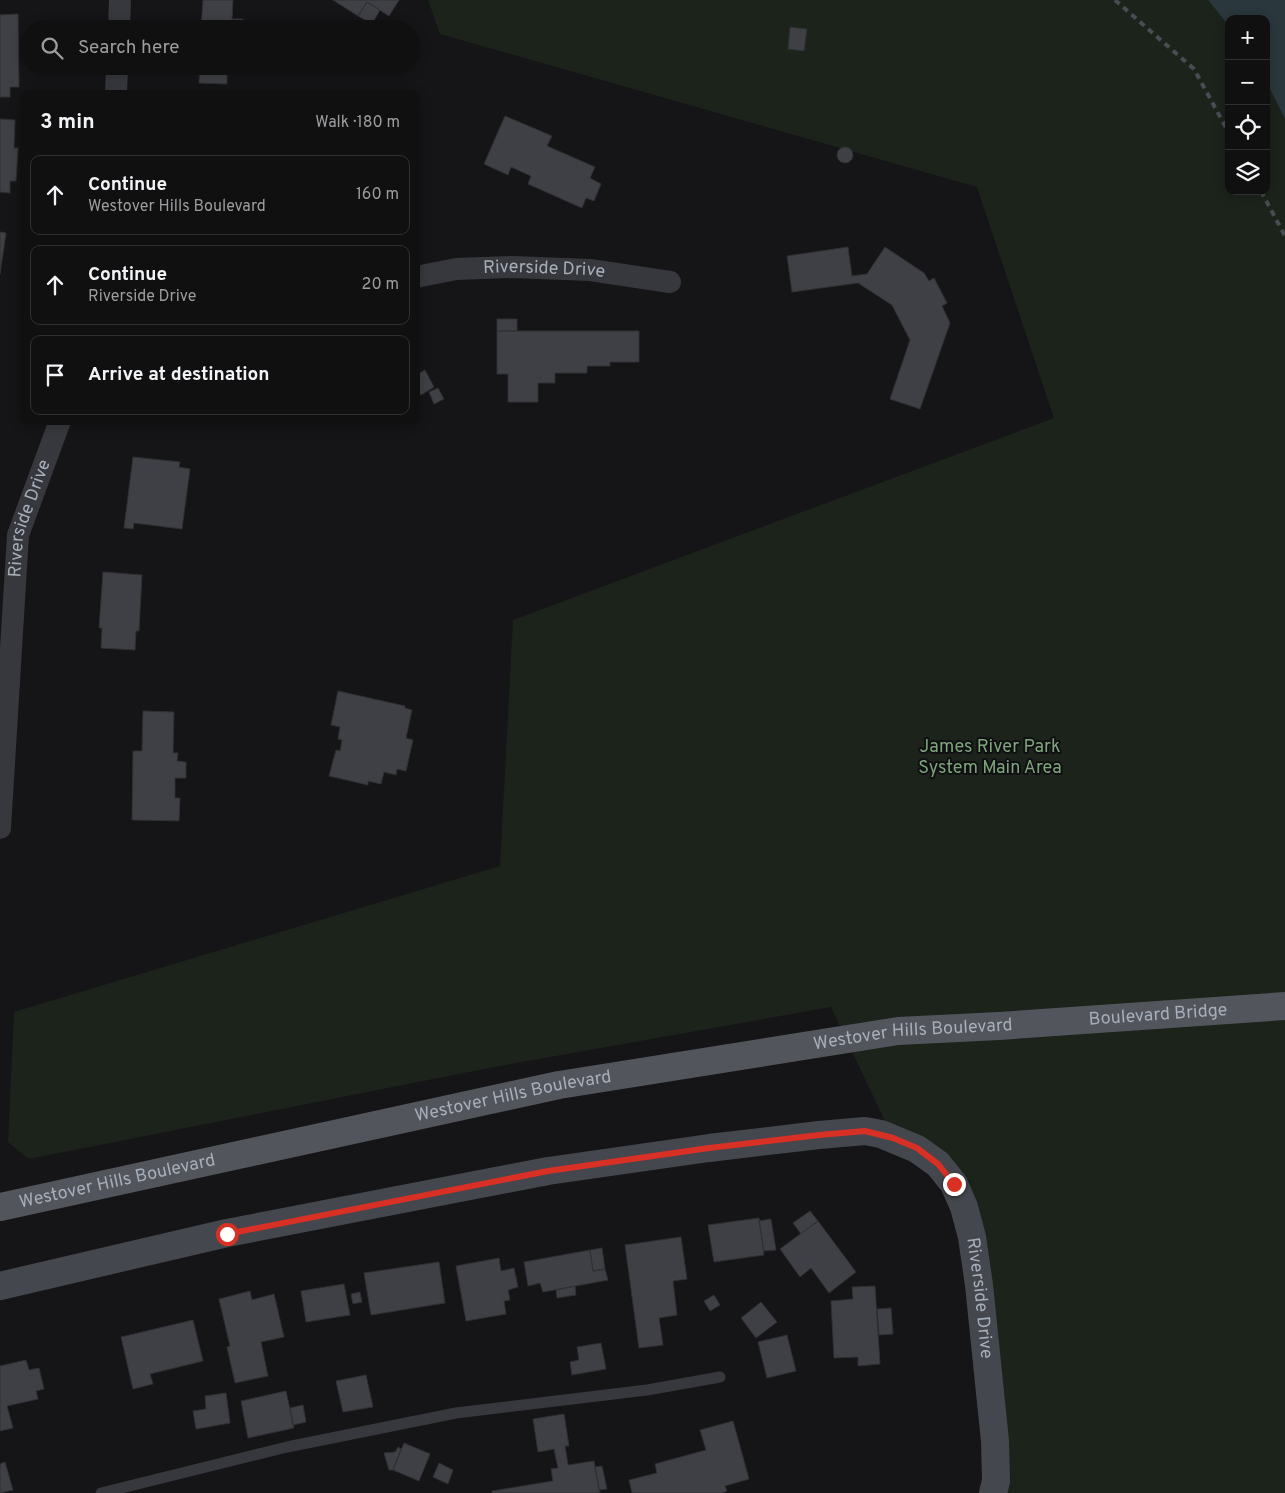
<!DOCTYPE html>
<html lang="en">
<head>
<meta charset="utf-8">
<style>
	:root { --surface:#101011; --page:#19191a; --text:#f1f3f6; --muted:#9c9d9f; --line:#303031 }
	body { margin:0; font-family:Overpass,sans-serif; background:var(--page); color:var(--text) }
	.controls { position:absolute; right:15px; top:15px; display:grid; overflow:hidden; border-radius:10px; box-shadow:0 2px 12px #0003 }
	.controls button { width:45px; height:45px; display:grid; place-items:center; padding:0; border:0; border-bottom:1px solid var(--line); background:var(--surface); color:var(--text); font:25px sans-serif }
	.stop { position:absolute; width:15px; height:15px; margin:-11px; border:4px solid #d93025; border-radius:50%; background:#fff }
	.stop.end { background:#d93025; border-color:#fff; box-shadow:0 1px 5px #0008 }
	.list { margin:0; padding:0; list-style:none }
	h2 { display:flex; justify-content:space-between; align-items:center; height:65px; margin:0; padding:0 20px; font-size:21px }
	h2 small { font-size:16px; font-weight:400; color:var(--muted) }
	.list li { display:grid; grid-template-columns:32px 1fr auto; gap:15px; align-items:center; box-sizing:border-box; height:80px; margin:0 10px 10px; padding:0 10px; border:1px solid var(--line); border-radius:10px }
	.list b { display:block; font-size:19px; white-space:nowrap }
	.list p { margin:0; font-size:16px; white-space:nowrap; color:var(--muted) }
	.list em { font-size:16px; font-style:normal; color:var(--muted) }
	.icon { flex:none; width:28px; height:28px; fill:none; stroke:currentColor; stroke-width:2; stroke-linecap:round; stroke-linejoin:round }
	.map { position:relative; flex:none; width:1285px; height:1493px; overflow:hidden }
	.search { position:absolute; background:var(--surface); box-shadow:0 2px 12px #0003; left:20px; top:20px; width:400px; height:55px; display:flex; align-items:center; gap:12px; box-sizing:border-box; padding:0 18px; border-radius:28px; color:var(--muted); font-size:19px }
	.panel { position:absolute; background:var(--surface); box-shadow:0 2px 12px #0003; left:20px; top:90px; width:400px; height:335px; border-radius:10px }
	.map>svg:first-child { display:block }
</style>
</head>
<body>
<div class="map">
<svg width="1285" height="1493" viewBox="0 0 1285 1493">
	<rect width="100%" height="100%" fill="#151517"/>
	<path fill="#1b231b" d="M 428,0 L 1208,0 L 1229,26 L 1229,191 L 1266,191 L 1266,81 L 1285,119 L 1285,1493 L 983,1493 L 985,1417 L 964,1207 L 893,1138 L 831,1007 L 489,1068 L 29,1159 L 8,1142 L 14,1012 L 500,866 L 513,620 L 1054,418 L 977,187 L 440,34 Z"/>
	<path fill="#2a373c" d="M 1208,0 L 1285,0 L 1285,119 L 1266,81 L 1266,19 L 1229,19 L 1229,26 Z"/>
	<path fill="#3f4045" stroke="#2f3034" d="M 203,0 L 233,0 L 232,19 L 243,19 L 242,29 L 201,29 Z
		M 333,0 L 399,0 L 389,16 L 367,2 L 358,16 Z
		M 367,2 L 380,10 L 372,24 L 358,16 Z
		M 18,14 L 19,87 L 10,87 L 10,97 L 0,97 L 0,15 Z
		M 790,27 L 807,29 L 804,51 L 788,49 Z
		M 200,66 L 240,66 L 240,72 L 227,71 L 227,84 L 199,83 Z
		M 505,116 L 552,136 L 547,146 L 595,167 L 590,178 L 601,184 L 594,201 L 586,198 L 582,208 L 528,184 L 531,176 L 511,167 L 508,175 L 484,164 Z
		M 0,119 L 15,120 L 14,148 L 18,148 L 16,181 L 10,181 L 10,193 L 0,192 Z
		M837 155a8 8 0 1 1 16 0a8 8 0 1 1-16 0Z
		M 0,232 L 6,233 L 0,274 Z
		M 848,247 L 852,276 L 867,274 L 885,247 L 924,273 L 929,281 L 934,278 L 947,303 L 942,306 L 950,323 L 920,409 L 890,399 L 910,340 L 892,305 L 858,283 L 792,292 L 787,256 Z
		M 497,319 L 517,319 L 517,331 L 497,331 Z
		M 497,331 L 639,331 L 639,362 L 610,362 L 610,366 L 587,366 L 587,373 L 555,373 L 555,383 L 538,383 L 538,402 L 508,402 L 508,374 L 497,374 Z
		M 425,370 L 434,387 L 421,395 L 416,387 L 416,375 Z
		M 438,388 L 444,399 L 434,404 L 429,392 Z
		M 133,457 L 180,462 L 179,467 L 190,469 L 182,529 L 134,523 L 133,529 L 124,528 Z
		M 103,572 L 142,575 L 139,631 L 136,631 L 135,650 L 101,648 L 102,628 L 99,628 Z
		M 338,691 L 405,706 L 405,708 L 412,710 L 406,738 L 413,740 L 406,771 L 397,769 L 396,775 L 384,772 L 381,784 L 368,781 L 368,785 L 329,776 L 336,750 L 340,751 L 342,740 L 338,739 L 340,727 L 331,725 Z
		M 143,711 L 174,712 L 173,753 L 178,753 L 177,761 L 186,762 L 186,778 L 175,778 L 175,798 L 180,798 L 179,821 L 132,820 L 133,751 L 142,751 Z
		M 810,1211 L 818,1221 L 801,1234 L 793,1223 Z
		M 759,1218 L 764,1255 L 714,1262 L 708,1225 Z
		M 771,1219 L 776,1250 L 764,1251 L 759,1221 Z
		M 818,1221 L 856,1272 L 829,1293 L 811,1268 L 800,1277 L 780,1249 Z
		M 681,1237 L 687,1279 L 673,1281 L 677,1315 L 659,1318 L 663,1345 L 639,1348 L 625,1245 Z
		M 602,1248 L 605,1269 L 593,1271 L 590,1250 Z
		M 590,1250 L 593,1271 L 605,1269 L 608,1280 L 543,1292 L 540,1283 L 528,1286 L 524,1262 Z
		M 499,1258 L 501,1271 L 514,1268 L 518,1287 L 508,1290 L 510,1300 L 504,1301 L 506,1314 L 466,1321 L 456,1266 Z
		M 439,1262 L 445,1303 L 371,1315 L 364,1273 Z
		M 344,1284 L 350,1315 L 306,1322 L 301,1291 Z
		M 575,1286 L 576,1295 L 557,1298 L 556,1290 Z
		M 875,1286 L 880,1364 L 858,1366 L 858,1357 L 834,1358 L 831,1301 L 853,1299 L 852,1287 Z
		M 250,1291 L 252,1300 L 274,1294 L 284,1337 L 261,1342 L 268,1376 L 235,1383 L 227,1347 L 230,1346 L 219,1299 Z
		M 360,1292 L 362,1302 L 353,1304 L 351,1294 Z
		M 714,1295 L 720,1305 L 710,1311 L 704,1301 Z
		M 761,1302 L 777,1322 L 756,1338 L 741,1318 Z
		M 891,1308 L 893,1334 L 879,1335 L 877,1309 Z
		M 193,1320 L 203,1361 L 150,1374 L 153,1384 L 133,1389 L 121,1337 Z
		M 787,1335 L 796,1371 L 767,1378 L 758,1342 Z
		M 601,1343 L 606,1369 L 572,1375 L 570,1362 L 579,1360 L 577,1347 Z
		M 26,1360 L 29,1370 L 39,1368 L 44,1389 L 36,1391 L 38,1399 L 7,1406 L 13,1428 L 0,1431 L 0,1366 Z
		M 366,1375 L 373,1407 L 343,1412 L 336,1381 Z
		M 286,1391 L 294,1428 L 248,1438 L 241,1401 Z
		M 226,1393 L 230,1423 L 196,1429 L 193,1411 L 206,1409 L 205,1396 Z
		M 303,1405 L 306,1422 L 293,1425 L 290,1408 Z
		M 564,1414 L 569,1446 L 565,1446 L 568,1465 L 594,1461 L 600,1493 L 492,1493 L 492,1491 L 553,1481 L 551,1469 L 558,1468 L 554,1449 L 538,1452 L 533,1419 Z
		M 733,1421 L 749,1479 L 725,1486 L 727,1491 L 722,1493 L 632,1493 L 629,1480 L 657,1473 L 655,1464 L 706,1450 L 700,1430 Z
		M 404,1443 L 430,1454 L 419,1481 L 393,1470 Z
		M 398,1447 L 401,1449 L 393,1470 L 389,1470 L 384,1453 L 395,1452 Z
		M 5,1462 L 13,1490 L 0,1493 L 0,1464 Z
		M 439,1463 L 453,1470 L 448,1484 L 433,1477 Z
		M 602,1466 L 607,1489 L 599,1490 L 595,1467 Z"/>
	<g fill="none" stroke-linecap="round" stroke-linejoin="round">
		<path stroke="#36383d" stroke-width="11" d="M 101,1493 L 287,1447 L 456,1413 L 647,1390 L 720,1377"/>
		<g stroke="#36383d" stroke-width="22">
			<path d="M 119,29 L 120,0"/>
			<path d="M 116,94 L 117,66"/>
			<path id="s1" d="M 416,277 L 456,269 L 512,267 L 590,270 L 670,282"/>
			<path id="s2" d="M 0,828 L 18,535 L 60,421"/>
		</g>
		<path stroke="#44474d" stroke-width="28" id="s3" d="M 0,1286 L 227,1233 L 548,1171 L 709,1148 L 819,1135 L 865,1131 L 881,1134 L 917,1149 L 938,1164 L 954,1184 L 964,1207 L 972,1237 L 979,1285 L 995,1441 L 996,1481 L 993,1493"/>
		<path stroke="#52555c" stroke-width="28" id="s4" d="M 0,1207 L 559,1085 L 898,1031 L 999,1026 L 1285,1006"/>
		<path stroke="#494c52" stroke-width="4" stroke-dasharray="6 5" stroke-linecap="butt" d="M 1115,0 L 1194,69 L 1229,133
			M 1261,191 L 1285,236"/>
	</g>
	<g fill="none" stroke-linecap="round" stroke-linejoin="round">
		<path stroke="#d93025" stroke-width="6" d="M 227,1234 L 548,1171 L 709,1148 L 819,1135 L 865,1131 L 893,1138 L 917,1148 L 938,1164 L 954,1184"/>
	</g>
	<g text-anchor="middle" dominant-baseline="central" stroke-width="4" stroke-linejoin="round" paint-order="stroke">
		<g font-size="18" fill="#a6aeb9" stroke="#101012">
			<text stroke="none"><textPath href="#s1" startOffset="129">Riverside Drive</textPath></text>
			<text stroke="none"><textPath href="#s2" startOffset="312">Riverside Drive</textPath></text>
			<text stroke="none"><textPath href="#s4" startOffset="1176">Boulevard Bridge</textPath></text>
			<text stroke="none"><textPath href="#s4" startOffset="930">Westover Hills Boulevard</textPath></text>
			<text stroke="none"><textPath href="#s4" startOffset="525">Westover Hills Boulevard</textPath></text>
			<text stroke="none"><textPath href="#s4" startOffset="120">Westover Hills Boulevard</textPath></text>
			<text stroke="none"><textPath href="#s3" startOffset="1104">Riverside Drive</textPath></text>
		</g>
		<g font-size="18" fill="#7ea57b" stroke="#101012">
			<text x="990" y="747">James River Park<tspan x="990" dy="21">System Main Area</tspan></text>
		</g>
	</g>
</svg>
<div class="controls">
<button>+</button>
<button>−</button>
<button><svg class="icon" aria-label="locate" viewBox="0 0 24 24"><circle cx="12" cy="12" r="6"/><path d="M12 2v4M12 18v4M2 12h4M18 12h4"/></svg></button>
<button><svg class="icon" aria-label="layers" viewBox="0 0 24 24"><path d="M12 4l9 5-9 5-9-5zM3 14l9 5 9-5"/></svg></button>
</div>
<div class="stop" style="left:227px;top:1234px"></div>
<div class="stop end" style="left:954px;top:1184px"></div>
<div class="search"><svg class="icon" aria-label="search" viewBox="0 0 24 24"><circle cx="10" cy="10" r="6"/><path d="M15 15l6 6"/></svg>Search here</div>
<section class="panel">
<h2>3 min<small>Walk · 180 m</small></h2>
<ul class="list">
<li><svg class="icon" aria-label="ahead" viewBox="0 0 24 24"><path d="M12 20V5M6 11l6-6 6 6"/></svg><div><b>Continue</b><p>Westover Hills Boulevard</p></div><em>160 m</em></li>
<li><svg class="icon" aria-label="ahead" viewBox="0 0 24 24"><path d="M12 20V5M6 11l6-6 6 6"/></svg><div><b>Continue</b><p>Riverside Drive</p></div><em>20 m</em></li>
<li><svg class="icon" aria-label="arrive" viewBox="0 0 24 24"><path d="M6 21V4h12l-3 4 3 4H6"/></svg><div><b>Arrive at destination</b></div></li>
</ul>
</section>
</div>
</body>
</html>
